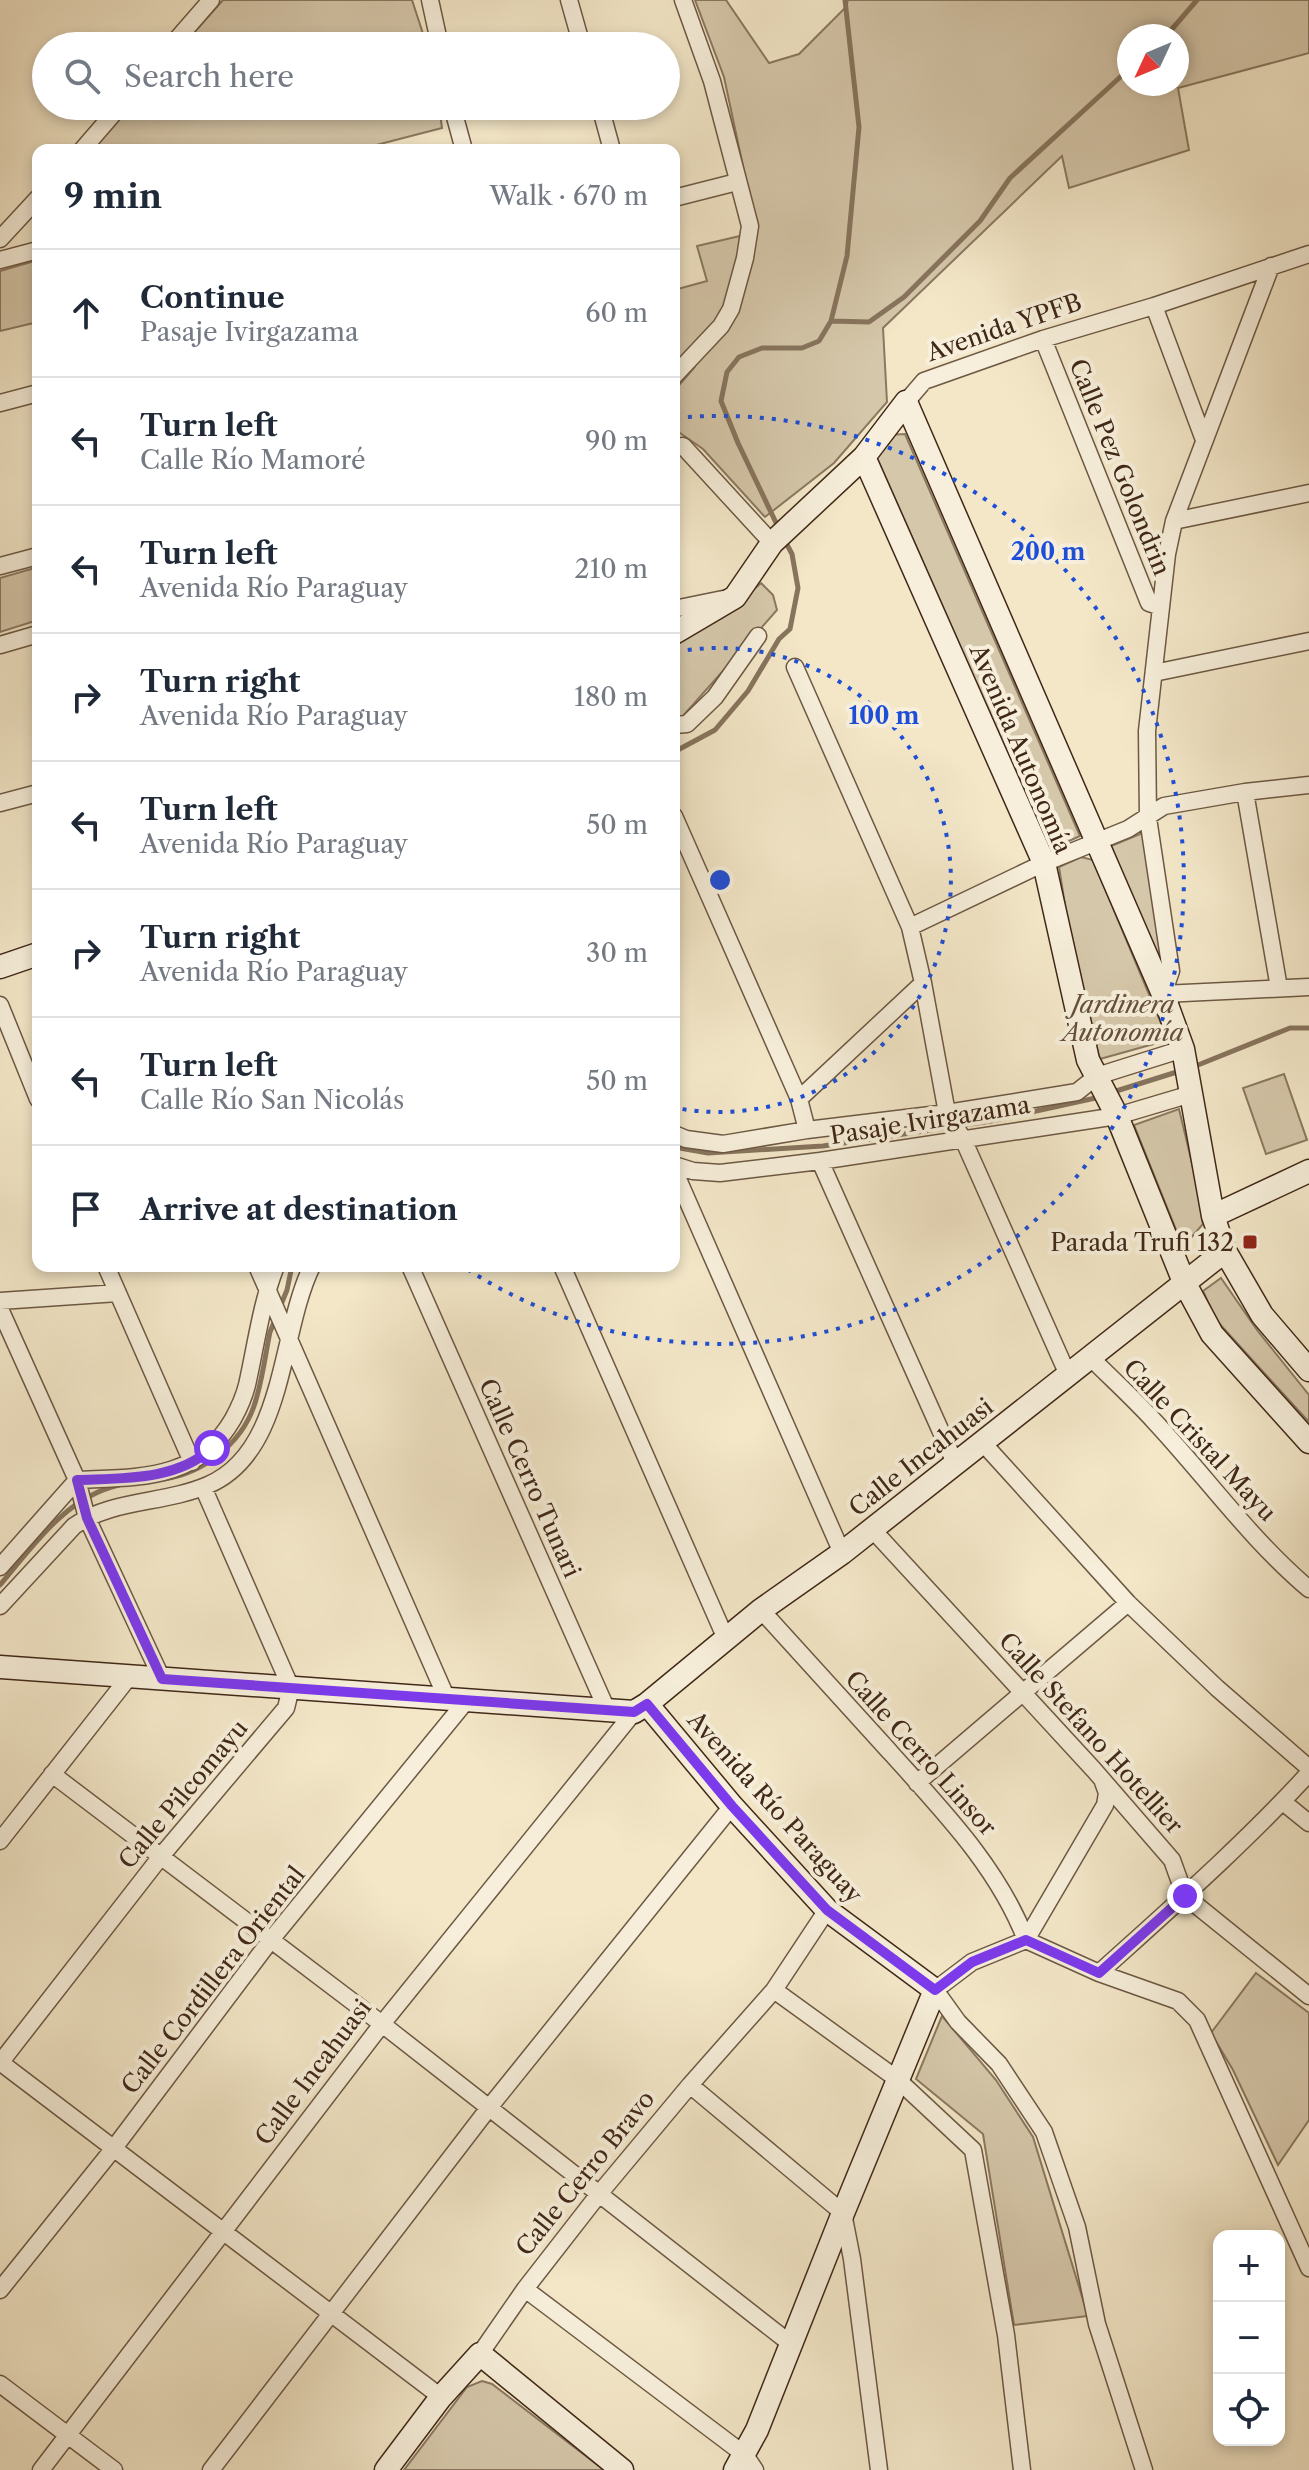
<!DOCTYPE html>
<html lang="en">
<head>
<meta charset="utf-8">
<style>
	:root { --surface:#fff; --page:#f6f6f7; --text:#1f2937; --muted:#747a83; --line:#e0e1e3 }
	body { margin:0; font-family:"Libre Caslon Text",serif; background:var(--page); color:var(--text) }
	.controls { position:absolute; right:24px; bottom:24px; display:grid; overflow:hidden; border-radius:16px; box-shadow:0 4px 12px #0003 }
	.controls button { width:72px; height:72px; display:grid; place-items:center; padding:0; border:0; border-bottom:2px solid var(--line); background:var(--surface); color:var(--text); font:40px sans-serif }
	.compass { position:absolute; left:1117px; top:24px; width:72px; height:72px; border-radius:50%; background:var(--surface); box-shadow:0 4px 12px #0003; rotate:226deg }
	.stop { position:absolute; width:24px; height:24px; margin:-18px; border:6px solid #7c3aed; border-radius:50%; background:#fff }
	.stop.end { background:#7c3aed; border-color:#fff; box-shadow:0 2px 8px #0008 }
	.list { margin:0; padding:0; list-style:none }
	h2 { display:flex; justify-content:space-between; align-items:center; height:104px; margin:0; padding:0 32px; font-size:34px }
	h2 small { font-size:26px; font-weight:400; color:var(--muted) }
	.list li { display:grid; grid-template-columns:52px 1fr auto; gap:24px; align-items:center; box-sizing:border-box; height:128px; padding:0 32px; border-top:2px solid var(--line) }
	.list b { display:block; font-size:30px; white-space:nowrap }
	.list p { margin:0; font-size:26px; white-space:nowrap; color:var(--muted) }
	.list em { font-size:26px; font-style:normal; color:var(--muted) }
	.icon { flex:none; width:44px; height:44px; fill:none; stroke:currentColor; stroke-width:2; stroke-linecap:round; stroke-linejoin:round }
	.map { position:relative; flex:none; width:1309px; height:2470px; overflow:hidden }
	.search { position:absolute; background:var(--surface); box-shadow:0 4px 12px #0003; left:32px; top:32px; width:648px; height:88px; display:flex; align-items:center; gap:20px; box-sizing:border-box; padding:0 28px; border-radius:44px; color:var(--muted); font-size:30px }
	.panel { position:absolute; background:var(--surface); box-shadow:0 4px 12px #0003; left:32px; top:144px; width:648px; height:1128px; border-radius:16px }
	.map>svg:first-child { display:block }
</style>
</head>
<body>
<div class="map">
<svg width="1309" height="2470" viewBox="0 0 1309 2470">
	<rect width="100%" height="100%" fill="#f3e7c8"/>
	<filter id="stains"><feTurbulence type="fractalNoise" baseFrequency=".0025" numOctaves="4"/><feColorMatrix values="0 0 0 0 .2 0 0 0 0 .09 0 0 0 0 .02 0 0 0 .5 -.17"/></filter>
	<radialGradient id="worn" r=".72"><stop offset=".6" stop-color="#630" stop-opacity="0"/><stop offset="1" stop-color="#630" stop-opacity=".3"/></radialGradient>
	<path fill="#d5c7aa" stroke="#8a7860" stroke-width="2" fill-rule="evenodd" d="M 223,0 L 412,0 L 427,46 L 182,46 Z
		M 695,0 L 726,0 L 769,63 L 799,54 L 846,7 L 848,0 L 1309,0 L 1309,53 L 1178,88 L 1189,150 L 1069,188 L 1062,156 L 883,328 L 887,402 L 834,463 L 765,517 L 703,449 L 680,433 L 674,435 L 674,391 L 694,368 L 674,364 L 674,290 L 707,281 L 697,246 L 757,232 L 724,77 ZM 1129,36 L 1177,36 L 1177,84 L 1129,84 Z
		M 129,106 L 439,106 L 442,128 L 357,150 L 89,150 Z
		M 38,260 L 38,322 L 0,331 L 0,271 Z
		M 905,434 L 1080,836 L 1050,850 L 874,451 L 888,435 Z
		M 38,567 L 38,620 L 0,632 L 0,578 Z
		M 761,583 L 773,595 L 777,610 L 682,717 L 674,718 L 674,642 L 735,606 Z
		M 1145,832 L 1162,969 L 1111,846 Z
		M 1081,857 L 1093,860 L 1168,1040 L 1100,1059 L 1076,975 L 1059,867 Z
		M 1284,1074 L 1307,1140 L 1266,1154 L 1243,1088 Z
		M 1179,1109 L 1196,1180 L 1203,1224 L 1183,1247 L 1134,1125 Z
		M 1221,1278 L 1257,1330 L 1309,1395 L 1309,1422 L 1216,1320 L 1203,1291 Z
		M 1256,1973 L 1309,2013 L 1309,2120 L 1278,2165 L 1233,2070 L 1211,2033 Z
		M 942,2016 L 996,2080 L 1033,2137 L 1088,2316 L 1014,2325 L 983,2134 L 916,2079 Z
		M 482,2381 L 492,2384 L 604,2470 L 404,2470 L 467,2387 Z"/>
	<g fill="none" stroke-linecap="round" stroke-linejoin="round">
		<path stroke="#87745d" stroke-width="5" d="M 1166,36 L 1197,0
			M 831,321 L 869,322 L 904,297 L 980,221 L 1010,178 L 1129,69
			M 779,529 L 738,443 L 721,401 L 727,372 L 739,357 L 762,348 L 802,348 L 819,341 L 831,321 L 847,256 L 859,127 L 845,0
			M 674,752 L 715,730 L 748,691 L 779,639 L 790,629 L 798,588 L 792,554 L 785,541
			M 1193,1067 L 1290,1028 L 1309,1028
			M 1113,1092 L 1180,1071
			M 674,1147 L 708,1153 L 823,1146 L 991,1121 L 1100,1097
			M 280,1307 L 287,1290 L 292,1266
			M 164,1479 C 203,1473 241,1444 254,1406 C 262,1383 265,1356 270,1332 L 275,1320
			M 0,1585 C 33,1546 66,1497 119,1485"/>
		<g stroke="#6d5843" stroke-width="19">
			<path id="street" d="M 430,0 L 440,46
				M 569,0 L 582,46
				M 171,46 L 211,0
				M 452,106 L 464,150
				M 600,106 L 612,150
				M 82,150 L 120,106
				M 674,198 L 737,182
				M 0,239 L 38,198
				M 0,260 L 38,250
				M 1271,266 L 1174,521 L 1167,554 L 1147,731 L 1148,818 L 1171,971 L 1163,994 L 1309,987
				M 1154,306 L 1204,440
				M 1043,339 L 1149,603 L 1161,607
				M 674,376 L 721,326 L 731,309 L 745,258 L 750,226 L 712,81 L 683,0
				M 906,402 L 924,381 L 1043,339 L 1154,306 L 1309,254
				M 0,403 L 38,393
				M 674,447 L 683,446 L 772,543
				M 1174,521 L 1309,493
				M 0,566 L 38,556
				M 674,609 L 723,599
				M 0,645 L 38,634
				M 795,667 L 910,927 L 923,983 L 947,1113 L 963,1139 L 1068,1375
				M 1154,673 L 1309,641
				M 674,725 L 687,724 L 715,697 L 758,636
				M 1245,792 L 1279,988
				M 0,803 L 38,793
				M 674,816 L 799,1099 L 807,1130
				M 910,927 L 1044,863 L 1128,829 L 1164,806 L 1245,792 L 1309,785
				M 0,1005 L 38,1099
				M 799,1099 L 923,983
				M 674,1134 L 686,1139 L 723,1144 L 807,1130 L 947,1113 L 1077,1092 L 1097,1076 L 1183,1049
				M 820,1161 L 955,1463
				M 674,1165 L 693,1171 L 720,1173 L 820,1161 L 1117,1116 L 1191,1094
				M 674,1170 L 842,1553
				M 106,1266 L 192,1462
				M 257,1266 L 447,1699
				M 410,1266 L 607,1710
				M 562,1266 L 726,1639
				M 0,1301 L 118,1293
				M 0,1309 L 77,1480 L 87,1518 L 162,1679
				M 1090,1357 C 1112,1379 1135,1400 1155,1422 C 1207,1478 1251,1540 1309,1589
				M 982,1442 L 1128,1603 L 1217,1688 L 1309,1768
				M 872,1529 L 1094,1770 L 1172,1860 L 1185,1896 L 1309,1996
				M 0,1567 L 77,1480 C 140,1477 197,1481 233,1419 C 239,1408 244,1397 247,1385 C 256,1345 261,1304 276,1266
				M 0,1606 L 74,1526 C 112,1499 164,1504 208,1485 C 286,1452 279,1333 312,1266
				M 761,1610 C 804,1658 847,1705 890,1752 C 942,1810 998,1867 1026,1940
				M 52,1774 L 382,2024 L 791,2344
				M 917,1783 L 1128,1603
				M 1283,1802 L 1309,1823
				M 0,1841 L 129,1677
				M 1026,1940 L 1105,1805 L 1107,1793 L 1103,1782
				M 1099,1973 C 1171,1908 1244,1844 1309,1773
				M 774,1990 L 897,2079 L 973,2150 L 1006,2335 L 1022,2470
				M 0,2062 L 441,2397
				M 0,2063 L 162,1855 L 286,1708 L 291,1688 L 203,1487
				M 690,2085 L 843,2213 L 852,2259 L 879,2470
				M 525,2289 L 745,2455 L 755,2470
				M 0,2290 L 114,2148 L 270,1941 L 467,1700
				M 480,2354 L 525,2289 L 599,2194 L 690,2085 L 774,1990 L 827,1910
				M 0,2384 L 114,2470
				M 41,2470 L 382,2024 L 634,1712
				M 211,2470 L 488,2109 L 732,1806
				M 1144,2470 L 1097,2324 L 1077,2227 L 1044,2132 L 999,2064 L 958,2022 L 935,1990 L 972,1962 L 1026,1940 L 1099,1973 L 1178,2001 L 1197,2020 L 1309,2268"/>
		</g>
		<g stroke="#402817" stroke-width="25">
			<path id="secondary" d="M 864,457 L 1044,863 L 1088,1060 L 1117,1116 L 1184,1282 L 1212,1334 L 1309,1442
				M 674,633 L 735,597 L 772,543 L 864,457 L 906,402 L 1163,994 L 1183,1049 L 1213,1216 L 1225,1251 L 1262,1315 L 1309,1370
				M 0,967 L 38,954
				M 1213,1216 L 1309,1171
				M 0,1667 L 634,1712 L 647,1704 L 761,1610 L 842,1553 L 1225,1251
				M 647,1704 L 732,1806 L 827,1910 L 935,1990 L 843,2213 L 757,2430 L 735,2470
				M 386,2470 L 441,2397 L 480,2354 L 622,2470"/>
		</g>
		<use href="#street" stroke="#f7efdb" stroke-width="16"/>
		<use href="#secondary" stroke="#f7efdb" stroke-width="22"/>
	</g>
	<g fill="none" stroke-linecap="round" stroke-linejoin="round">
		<path stroke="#7c3aed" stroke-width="10" d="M 212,1448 C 176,1481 122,1478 77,1480 L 87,1518 L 162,1679 L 634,1712 L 647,1704 L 732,1806 L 827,1910 L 935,1990 L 972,1962 L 1026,1940 L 1099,1973 L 1185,1896"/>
	</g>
	<g fill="none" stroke="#1d4ed8" stroke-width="4" stroke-dasharray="4 8">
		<path d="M676 652A232 232 0 1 1 676 1108"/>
		<path d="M676 418A464 464 0 1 1 464 1267"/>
	</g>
	<rect fill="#8f2418" stroke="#f7efdb" stroke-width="3" x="1242" y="1234" width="16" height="16" rx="4"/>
	<g text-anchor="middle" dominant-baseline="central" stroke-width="8" stroke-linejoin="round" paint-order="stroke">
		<g font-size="24" fill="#402817" stroke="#f7efdb">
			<text transform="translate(1004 327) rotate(-19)">Avenida YPFB</text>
			<text transform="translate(1120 467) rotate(68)">Calle Pez Golondrin</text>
			<text transform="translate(1021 749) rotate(67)">Avenida Autonomía</text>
			<text transform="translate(930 1120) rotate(-9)">Pasaje Ivirgazama</text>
			<text transform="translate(1200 1440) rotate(47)">Calle Cristal Mayu</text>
			<text transform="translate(921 1457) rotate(-38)">Calle Incahuasi</text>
			<text transform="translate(530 1478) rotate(66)">Calle Cerro Tunari</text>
			<text transform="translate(1091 1733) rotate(48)">Calle Stefano Hotellier</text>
			<text transform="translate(921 1753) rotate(48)">Calle Cerro Linsor</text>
			<text transform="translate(183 1794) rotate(-50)">Calle Pilcomayu</text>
			<text transform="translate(775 1807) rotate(48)">Avenida Río Paraguay</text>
			<text transform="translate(213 1980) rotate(-52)">Calle Cordillera Oriental</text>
			<text transform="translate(313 2072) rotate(-53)">Calle Incahuasi</text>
			<text transform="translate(585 2173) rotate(-51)">Calle Cerro Bravo</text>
		</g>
		<g font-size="24" font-style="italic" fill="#65503c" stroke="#f7efdb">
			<text x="1123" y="1004">Jardinera<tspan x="1123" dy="28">Autonomía</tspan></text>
		</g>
		<g font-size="24" fill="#402817" stroke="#f7efdb" text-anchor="end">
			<text x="1234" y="1242">Parada Trufi 132</text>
		</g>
	</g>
	<circle cx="720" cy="880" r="12" fill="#1d4ed8" stroke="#f7efdb" stroke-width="4"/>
	<g font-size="24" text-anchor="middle" font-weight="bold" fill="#1d4ed8" stroke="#f7efdb" stroke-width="8" stroke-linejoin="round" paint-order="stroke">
		<text x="1048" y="560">200 m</text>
		<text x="884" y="724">100 m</text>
	</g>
	<rect width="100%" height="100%" filter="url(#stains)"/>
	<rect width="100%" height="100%" fill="url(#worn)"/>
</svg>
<div class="controls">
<button>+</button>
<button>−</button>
<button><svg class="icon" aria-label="locate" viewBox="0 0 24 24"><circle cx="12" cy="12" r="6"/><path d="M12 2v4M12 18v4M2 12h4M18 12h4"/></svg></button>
</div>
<svg class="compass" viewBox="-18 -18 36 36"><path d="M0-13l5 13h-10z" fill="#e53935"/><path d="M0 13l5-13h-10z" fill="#747a83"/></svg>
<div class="stop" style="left:212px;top:1448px"></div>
<div class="stop end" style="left:1185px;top:1896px"></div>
<div class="search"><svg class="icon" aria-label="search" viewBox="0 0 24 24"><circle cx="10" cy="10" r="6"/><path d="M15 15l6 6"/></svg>Search here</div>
<section class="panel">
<h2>9 min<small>Walk · 670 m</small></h2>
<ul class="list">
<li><svg class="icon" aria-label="ahead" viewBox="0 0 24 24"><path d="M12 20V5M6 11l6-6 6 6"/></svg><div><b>Continue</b><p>Pasaje Ivirgazama</p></div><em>60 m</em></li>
<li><svg class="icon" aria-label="left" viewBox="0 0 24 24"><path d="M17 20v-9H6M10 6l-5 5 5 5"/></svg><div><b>Turn left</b><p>Calle Río Mamoré</p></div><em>90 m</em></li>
<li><svg class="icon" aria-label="left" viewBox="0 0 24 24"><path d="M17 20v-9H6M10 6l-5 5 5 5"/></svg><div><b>Turn left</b><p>Avenida Río Paraguay</p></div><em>210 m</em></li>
<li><svg class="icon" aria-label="right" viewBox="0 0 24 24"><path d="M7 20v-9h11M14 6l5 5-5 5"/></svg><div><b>Turn right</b><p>Avenida Río Paraguay</p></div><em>180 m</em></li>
<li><svg class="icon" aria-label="left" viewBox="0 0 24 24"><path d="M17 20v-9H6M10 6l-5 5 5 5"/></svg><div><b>Turn left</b><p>Avenida Río Paraguay</p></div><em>50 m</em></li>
<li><svg class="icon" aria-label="right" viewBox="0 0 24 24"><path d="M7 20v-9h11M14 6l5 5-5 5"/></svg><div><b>Turn right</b><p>Avenida Río Paraguay</p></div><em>30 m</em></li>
<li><svg class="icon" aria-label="left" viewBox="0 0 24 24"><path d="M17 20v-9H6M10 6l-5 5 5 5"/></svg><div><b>Turn left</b><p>Calle Río San Nicolás</p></div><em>50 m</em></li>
<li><svg class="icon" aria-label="arrive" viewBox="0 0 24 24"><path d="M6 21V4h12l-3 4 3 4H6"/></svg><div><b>Arrive at destination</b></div></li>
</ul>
</section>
</div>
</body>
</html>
